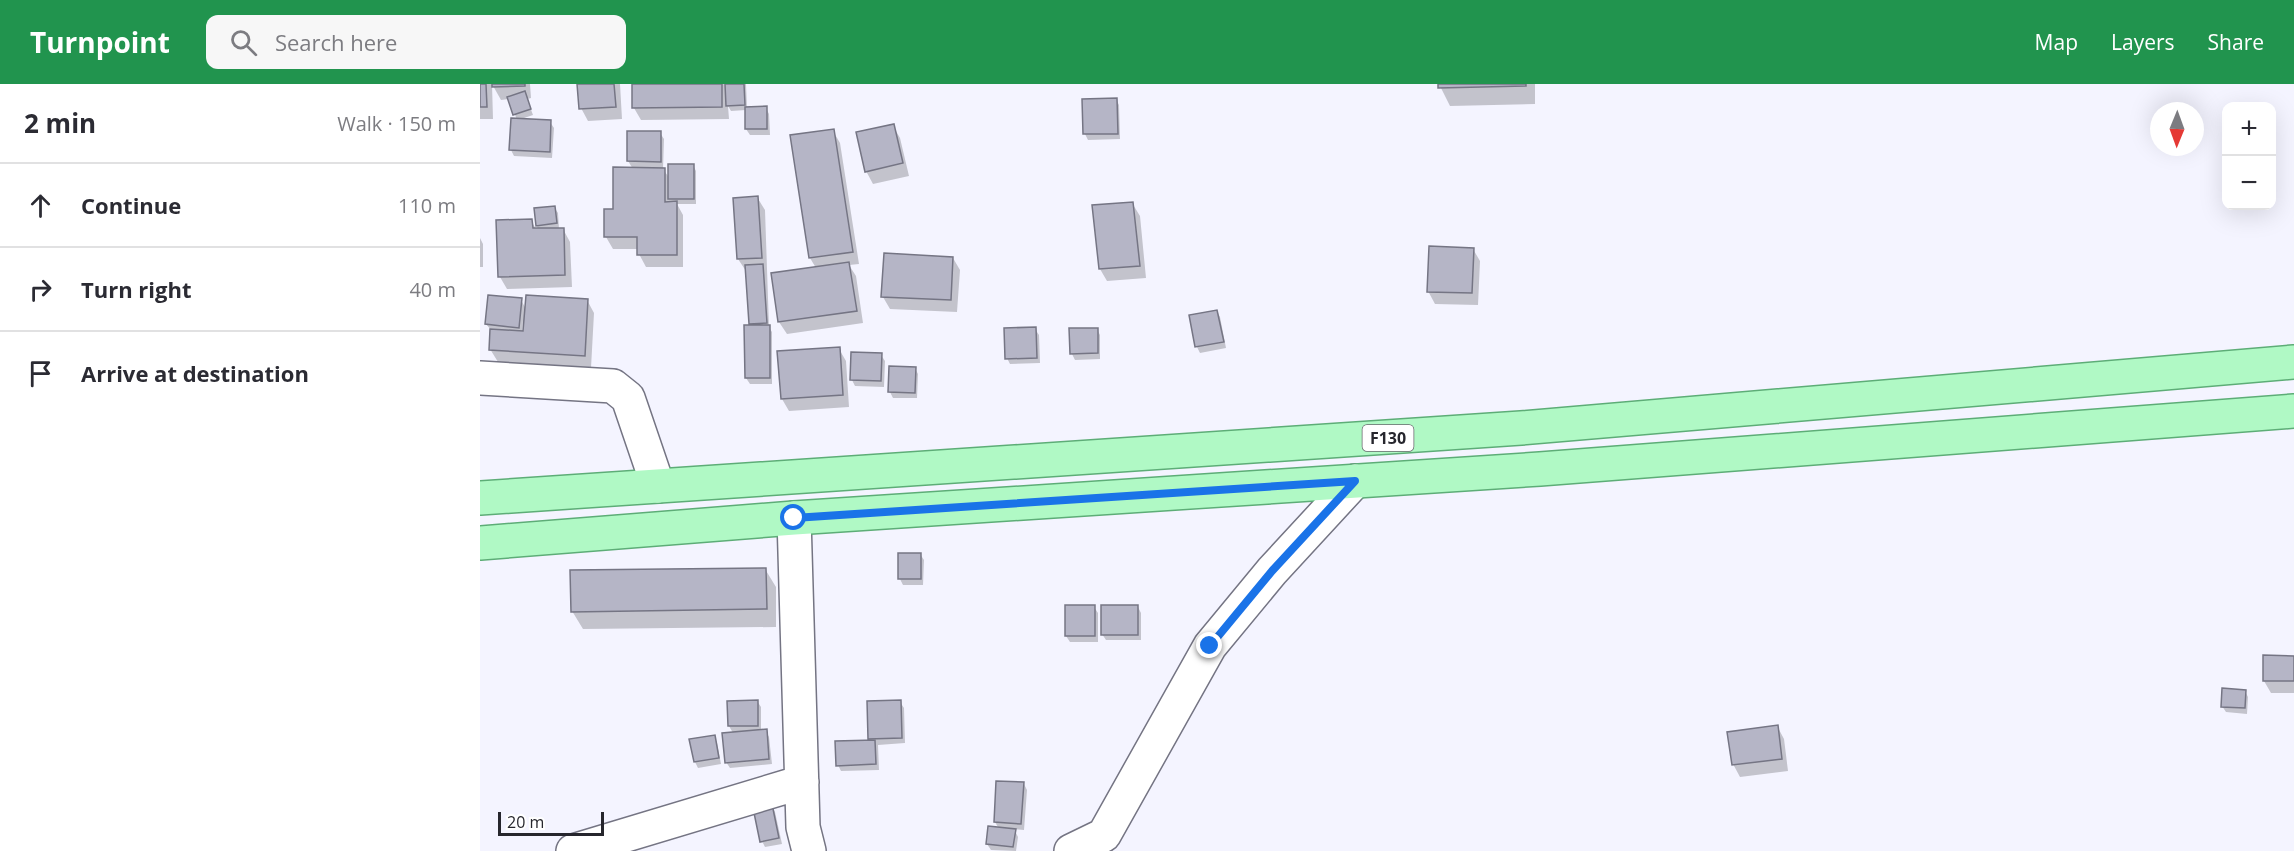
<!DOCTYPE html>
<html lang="en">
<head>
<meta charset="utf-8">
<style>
	:root { --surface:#fff; --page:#f7f7f7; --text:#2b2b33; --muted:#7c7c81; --line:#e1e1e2; --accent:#21944e }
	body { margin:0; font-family:"Open Sans",sans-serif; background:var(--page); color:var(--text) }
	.controls { position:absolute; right:18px; top:18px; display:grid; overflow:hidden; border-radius:12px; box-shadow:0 6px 24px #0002 }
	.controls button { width:54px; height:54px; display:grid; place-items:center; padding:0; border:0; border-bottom:2px solid var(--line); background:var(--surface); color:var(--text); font:30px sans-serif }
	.compass { position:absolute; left:1670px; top:18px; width:54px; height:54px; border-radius:50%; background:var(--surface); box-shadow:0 6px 24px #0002; rotate:181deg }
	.scale { position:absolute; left:18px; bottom:15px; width:106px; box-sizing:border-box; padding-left:6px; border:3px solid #26262d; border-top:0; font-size:16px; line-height:21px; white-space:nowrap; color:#26262d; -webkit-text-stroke:4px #fff; paint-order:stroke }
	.stop { position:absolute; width:18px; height:18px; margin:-14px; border:4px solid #1a73e8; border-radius:50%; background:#fff }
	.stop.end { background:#1a73e8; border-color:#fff; box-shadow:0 2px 6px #0008 }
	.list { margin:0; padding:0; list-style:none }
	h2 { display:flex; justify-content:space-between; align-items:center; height:78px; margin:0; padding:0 24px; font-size:26px }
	h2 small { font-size:20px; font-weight:400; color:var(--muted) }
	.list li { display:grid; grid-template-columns:39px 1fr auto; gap:18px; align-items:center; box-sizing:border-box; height:84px; padding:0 24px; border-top:2px solid var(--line) }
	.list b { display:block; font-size:22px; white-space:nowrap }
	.list em { font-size:20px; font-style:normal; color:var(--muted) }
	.icon { flex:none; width:33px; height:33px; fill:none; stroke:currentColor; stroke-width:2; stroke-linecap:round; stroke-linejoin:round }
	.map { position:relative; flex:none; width:1814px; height:767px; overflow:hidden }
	header { display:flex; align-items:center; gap:36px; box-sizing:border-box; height:84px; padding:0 30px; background:var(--accent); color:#fff }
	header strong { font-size:28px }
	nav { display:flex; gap:33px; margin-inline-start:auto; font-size:21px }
	.search { width:420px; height:54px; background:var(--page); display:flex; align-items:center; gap:15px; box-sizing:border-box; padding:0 21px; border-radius:12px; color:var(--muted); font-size:22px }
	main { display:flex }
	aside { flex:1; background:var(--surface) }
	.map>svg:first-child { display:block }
</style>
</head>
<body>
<header>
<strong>Turnpoint</strong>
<div class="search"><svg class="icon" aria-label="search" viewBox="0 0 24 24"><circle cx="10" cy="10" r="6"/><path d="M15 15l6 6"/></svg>Search here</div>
<nav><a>Map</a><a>Layers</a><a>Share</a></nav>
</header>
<main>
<aside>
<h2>2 min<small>Walk · 150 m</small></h2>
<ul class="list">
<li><svg class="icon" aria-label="ahead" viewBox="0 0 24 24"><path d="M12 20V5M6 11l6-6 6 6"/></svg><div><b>Continue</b></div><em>110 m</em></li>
<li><svg class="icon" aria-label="right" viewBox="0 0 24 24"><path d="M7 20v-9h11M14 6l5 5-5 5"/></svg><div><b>Turn right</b></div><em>40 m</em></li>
<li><svg class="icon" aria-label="arrive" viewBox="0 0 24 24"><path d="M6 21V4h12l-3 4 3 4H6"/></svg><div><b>Arrive at destination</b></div></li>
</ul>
</aside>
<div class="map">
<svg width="1814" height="767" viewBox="0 0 1814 767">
	<rect width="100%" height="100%" fill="#f4f4ff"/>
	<path fill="#0003" fill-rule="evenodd" d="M 0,0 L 50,0 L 51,14 L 47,15 L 53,31 L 38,36 L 70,38 L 74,44 L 72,74 L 34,72 L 31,66 L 32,36 L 37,36 L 29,15 L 21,16 L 12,0 L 13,35 L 0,35 Z
		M 99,0 L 140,0 L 142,35 L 108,37 L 101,24 Z
		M 154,0 L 266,0 L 267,24 L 286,24 L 289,30 L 290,51 L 270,51 L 266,45 L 266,26 L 251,27 L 248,22 L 249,35 L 161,36 L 154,24 Z
		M 959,0 L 1055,0 L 1055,20 L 970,22 Z
		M 636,15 L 639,21 L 640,55 L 608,56 L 605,50 Z
		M 413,42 L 420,54 L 429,92 L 393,100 L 386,87 Z
		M 353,47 L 360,59 L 379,180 L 369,181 L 376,192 L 383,239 L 307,250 L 299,238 L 336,184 L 330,174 Z
		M 180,49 L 184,55 L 183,85 L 190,95 L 213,81 L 216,87 L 216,120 L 197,120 L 203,131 L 203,183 L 166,183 L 159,170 L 159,165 L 133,165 L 126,153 L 153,85 L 148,77 Z
		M 277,113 L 285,126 L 289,243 L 292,248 L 292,300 L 270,300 L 266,294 L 272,242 L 266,187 L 258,175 Z
		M 652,119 L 660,132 L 666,194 L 627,197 L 620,185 Z
		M 74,123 L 78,129 L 79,145 L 83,145 L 90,158 L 92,203 L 27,205 L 20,193 L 51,137 L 58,148 L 55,125 Z
		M 0,154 L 3,160 L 3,183 L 0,183 Z
		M 993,165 L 1000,177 L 998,221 L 955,220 L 948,207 Z
		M 473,174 L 480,186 L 477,228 L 410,225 L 403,213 Z
		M 41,216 L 46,225 L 107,216 L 114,229 L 111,284 L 18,278 L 10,265 L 11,246 L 6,240 ZM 43,237 L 45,237 L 45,249 L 42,249 Z
		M 737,227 L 740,233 L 746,264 L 720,269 L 717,263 L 711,232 Z
		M 555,245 L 559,251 L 560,279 L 530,280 L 527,274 Z
		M 617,245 L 620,251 L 620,275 L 595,276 L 592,270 Z
		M 359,265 L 366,277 L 369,323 L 309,327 L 302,315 Z
		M 401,271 L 405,277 L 404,303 L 375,302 L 372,296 Z
		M 435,284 L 438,290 L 437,314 L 413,314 L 410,308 Z
		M 440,470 L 444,476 L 443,501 L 423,501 L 420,495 L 420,471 Z
		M 285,485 L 296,503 L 296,543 L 103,545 L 92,527 Z
		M 614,523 L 618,529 L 618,558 L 590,558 L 586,552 Z
		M 658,523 L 661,529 L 661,556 L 626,556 L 622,550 Z
		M 1814,573 L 1814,609 L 1791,609 L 1784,597 Z
		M 1765,607 L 1768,613 L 1767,630 L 1746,628 L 1742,622 Z
		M 277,617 L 281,623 L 281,647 L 286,647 L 289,653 L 292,680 L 250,684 L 246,678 L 253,649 L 249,642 Z
		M 420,618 L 424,624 L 425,659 L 398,661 L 399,686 L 361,687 L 358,681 L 389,658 L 388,619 Z
		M 1297,642 L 1304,655 L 1308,687 L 1260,693 L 1253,680 Z
		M 234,653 L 237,659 L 241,680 L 218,684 L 215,678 Z
		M 544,700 L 547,706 L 544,746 L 534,745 L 538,753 L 536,767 L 511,766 L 507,760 L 519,745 L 515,738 Z
		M 292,722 L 295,728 L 302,760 L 285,763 L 282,757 Z"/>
	<path fill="#b5b5c6" stroke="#757584" stroke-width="1.5" d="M 0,0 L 6,0 L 7,23 L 0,23 Z
		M 12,0 L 45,0 L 45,2 L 12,3 Z
		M 97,0 L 134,0 L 136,23 L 99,25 Z
		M 152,0 L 242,0 L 242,23 L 152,24 Z
		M 245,0 L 264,0 L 265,21 L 246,22 Z
		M 958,0 L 1046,0 L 1046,2 L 958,4 Z
		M 45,7 L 51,25 L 33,31 L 27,13 Z
		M 637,14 L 638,50 L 603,50 L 602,15 Z
		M 287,22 L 287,45 L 265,45 L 265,23 Z
		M 31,34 L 71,36 L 70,68 L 29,66 Z
		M 414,40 L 423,79 L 385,88 L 376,48 Z
		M 354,45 L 373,168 L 329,174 L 310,51 Z
		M 147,47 L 181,47 L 181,78 L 147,77 Z
		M 188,80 L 214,80 L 214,115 L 188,115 Z
		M 133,83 L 185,84 L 185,118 L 197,117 L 197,171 L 157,171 L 157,153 L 124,153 L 124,125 L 133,125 Z
		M 278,112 L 282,174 L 257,175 L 253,114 Z
		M 653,118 L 660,182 L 619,185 L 612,121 Z
		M 75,122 L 77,139 L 56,142 L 54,124 Z
		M 52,135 L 53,144 L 84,144 L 85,191 L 18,193 L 16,136 Z
		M 949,162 L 994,164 L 992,209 L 947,208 Z
		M 404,169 L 473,173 L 471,216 L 401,213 Z
		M 369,178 L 377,227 L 298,238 L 291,189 Z
		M 283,180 L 287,239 L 269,240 L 265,181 Z
		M 8,211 L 42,214 L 39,244 L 5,240 Z
		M 46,211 L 108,215 L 105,272 L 9,266 L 10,245 L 43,247 Z
		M 737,226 L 744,258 L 715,263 L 709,231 Z
		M 264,241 L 290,241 L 290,294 L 265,294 Z
		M 556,243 L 557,274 L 525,275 L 524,244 Z
		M 589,244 L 618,244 L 618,269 L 590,270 Z
		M 360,263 L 363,311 L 301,315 L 297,267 Z
		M 371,268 L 402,269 L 401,297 L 370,296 Z
		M 409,282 L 436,283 L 435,309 L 408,308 Z
		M 418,469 L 441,469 L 441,495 L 418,495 Z
		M 286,484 L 287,525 L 91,528 L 90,486 Z
		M 585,521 L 615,521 L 615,552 L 585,552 Z
		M 621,521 L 658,521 L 658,551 L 621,551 Z
		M 1783,571 L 1814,572 L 1814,597 L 1783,597 Z
		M 1742,604 L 1766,606 L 1765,624 L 1741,623 Z
		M 278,616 L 278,642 L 248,642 L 247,617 Z
		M 421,616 L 422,654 L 388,655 L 387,617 Z
		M 1298,641 L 1302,675 L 1252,681 L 1247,648 Z
		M 287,645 L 289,675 L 245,679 L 242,649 Z
		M 235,651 L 239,674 L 214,678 L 209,655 Z
		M 395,656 L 396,680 L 356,682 L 355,657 Z
		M 516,697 L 544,698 L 541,740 L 514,738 Z
		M 292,720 L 299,754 L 280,758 L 273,724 Z
		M 508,742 L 536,745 L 533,763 L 506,760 Z"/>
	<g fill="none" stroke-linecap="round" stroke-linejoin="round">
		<g stroke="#747483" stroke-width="36">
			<path id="minor" d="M 0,294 L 133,302 L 148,314 L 178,402
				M 314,434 L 323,743 L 329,767
				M 93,767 L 322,698
				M 591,767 L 624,751 L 730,562 L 792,487 L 875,397"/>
		</g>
		<g stroke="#5dad77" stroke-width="36">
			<path id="major" d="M 0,414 L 1041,344 L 1814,278
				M 0,459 L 314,434 L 1060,385 L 1814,327"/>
		</g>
		<use href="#minor" stroke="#fff" stroke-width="33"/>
		<use href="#major" stroke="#b0f9c5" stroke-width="33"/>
	</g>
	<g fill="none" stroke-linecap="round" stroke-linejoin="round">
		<path stroke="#1a73e8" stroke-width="8" d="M 314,434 L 875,397 L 792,487 L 730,562"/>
	</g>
	<g text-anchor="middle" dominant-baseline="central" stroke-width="4.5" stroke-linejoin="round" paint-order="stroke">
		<rect fill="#fff" stroke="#67676c" stroke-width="1.5" x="882.5" y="341" width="51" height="26" rx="4.5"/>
		<g font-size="16" font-weight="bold" fill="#26262d">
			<text x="908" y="354">F130</text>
		</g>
	</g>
</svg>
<div class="controls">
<button>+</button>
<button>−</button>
</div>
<svg class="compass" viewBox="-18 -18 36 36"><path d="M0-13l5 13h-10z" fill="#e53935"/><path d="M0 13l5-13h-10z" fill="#7c7c81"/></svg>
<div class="scale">20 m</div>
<div class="stop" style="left:314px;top:434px"></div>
<div class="stop end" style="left:730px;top:562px"></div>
</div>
</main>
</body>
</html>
